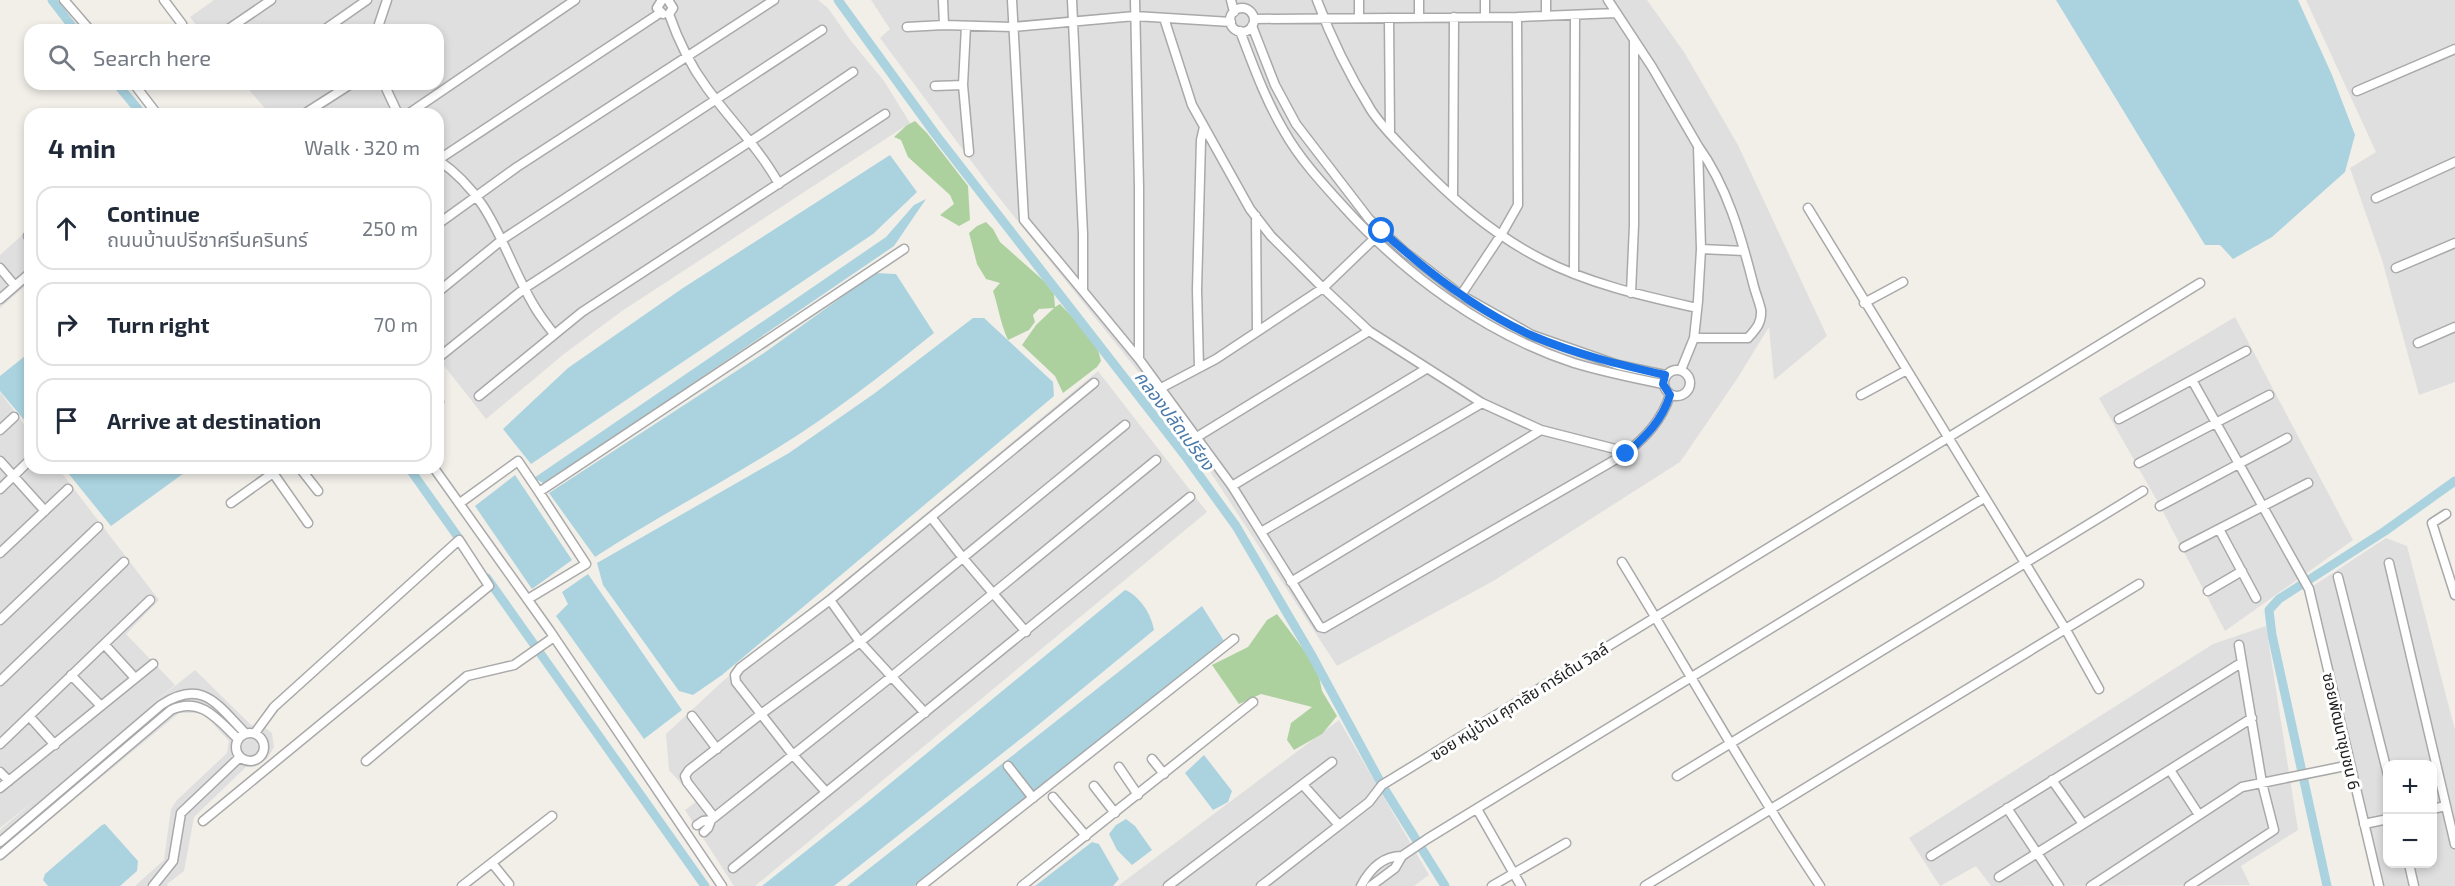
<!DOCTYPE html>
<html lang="en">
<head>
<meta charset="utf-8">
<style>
	:root { --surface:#fff; --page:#f6f6f7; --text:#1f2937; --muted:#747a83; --line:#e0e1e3 }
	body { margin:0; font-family:"Exo 2","Noto Sans Thai",sans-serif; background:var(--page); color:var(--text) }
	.controls { position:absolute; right:18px; bottom:18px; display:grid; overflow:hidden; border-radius:12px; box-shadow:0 3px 9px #0003 }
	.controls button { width:54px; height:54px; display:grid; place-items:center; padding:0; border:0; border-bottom:2px solid var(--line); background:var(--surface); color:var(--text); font:30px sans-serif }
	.stop { position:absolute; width:18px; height:18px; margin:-14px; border:4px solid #1a73e8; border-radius:50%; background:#fff }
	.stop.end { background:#1a73e8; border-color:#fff; box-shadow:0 2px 6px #0008 }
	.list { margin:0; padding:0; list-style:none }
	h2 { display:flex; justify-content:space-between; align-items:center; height:78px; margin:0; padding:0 24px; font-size:26px }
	h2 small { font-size:20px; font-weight:400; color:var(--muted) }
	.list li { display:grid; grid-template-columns:39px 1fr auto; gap:18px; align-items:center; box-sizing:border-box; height:84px; margin:0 12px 12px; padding:0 12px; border:2px solid var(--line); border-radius:18px }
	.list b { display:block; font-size:22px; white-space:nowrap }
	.list p { margin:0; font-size:20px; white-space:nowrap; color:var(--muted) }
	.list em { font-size:20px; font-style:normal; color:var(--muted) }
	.icon { flex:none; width:33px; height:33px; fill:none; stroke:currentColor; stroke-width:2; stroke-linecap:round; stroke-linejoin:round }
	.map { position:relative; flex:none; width:2455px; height:886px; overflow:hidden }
	.search { position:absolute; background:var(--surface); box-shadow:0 3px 9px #0003; left:24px; top:24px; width:420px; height:66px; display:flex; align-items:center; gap:15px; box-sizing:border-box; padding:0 21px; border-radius:18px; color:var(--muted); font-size:22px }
	.panel { position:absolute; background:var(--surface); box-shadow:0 3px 9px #0003; left:24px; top:108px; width:420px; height:366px; border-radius:18px }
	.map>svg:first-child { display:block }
</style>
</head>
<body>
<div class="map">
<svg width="2455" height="886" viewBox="0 0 2455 886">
	<rect width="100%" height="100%" fill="#f2efe9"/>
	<path fill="#e0dfdf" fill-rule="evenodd" d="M 214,0 L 818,0 L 828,8 L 851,41 L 884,81 L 910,123 L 622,311 L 564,354 L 486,419 L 442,363 L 438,355 L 438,114 L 269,113 L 244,84 L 438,84 L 438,30 L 200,30 L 190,17 Z
		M 871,0 L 1647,0 L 1684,52 L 1738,145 L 1827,336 L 1774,380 L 1769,327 L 1737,379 L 1680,462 L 1495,580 L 1337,666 L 1198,453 L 1141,375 L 989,185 L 880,38 L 890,29 Z
		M 2306,0 L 2455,0 L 2455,382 L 2419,395 L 2382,260 L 2350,168 L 2376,152 Z
		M 30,228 L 30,282 L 0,308 L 0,255 Z
		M 2235,317 L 2353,540 L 2225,631 L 2160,506 L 2099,398 Z
		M 1098,371 L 1207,512 L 755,886 L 734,886 L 685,810 L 697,801 L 669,770 L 666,734 L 723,681 Z
		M 0,392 L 30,432 L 30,468 L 58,468 L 159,600 L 126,634 L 175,685 L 146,709 L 195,670 L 251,725 L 263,726 L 272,733 L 274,747 L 267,759 L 254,767 L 246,767 L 194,817 L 184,871 L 167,884 L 168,886 L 135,886 L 164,860 L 171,809 L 177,800 L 227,753 L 229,741 L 203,713 L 179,713 L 0,861 L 0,830 L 35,800 L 0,828 Z
		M 2386,538 L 2407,546 L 2455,730 L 2455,886 L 2384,886 L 2313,586 ZM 2388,764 L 2432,764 L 2432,864 L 2388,864 Z
		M 2266,626 L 2298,830 L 2241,866 L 2250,885 L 1991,886 L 1976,866 L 1940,886 L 1909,838 L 2213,644 Z
		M 1339,720 L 1429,875 L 1414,886 L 1118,886 Z"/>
	<path fill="#add19e" d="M 915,121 L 927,133 L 968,186 L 970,220 L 959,226 L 940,215 L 954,204 L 950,195 L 908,157 L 901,140 L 894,137 L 907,125 Z
		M 986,222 L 993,229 L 1000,242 L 1044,281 L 1054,294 L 1055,307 L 1060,304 C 1075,321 1097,337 1101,361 L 1097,367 L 1063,393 L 1055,376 L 1022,345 L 1036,325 L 1054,308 L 1039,309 L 1033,315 L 1035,322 L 1029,330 L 1008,340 C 1000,322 999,309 993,291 L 1000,283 L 986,279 L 977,264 L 969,233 L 977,226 Z
		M 1277,614 L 1306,653 L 1316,662 L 1322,691 L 1337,716 L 1322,734 L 1294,750 L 1287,740 L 1291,723 L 1312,707 L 1261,694 L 1239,704 L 1212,665 L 1248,647 L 1267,620 Z"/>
	<path fill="#aad3df" d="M 2056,0 L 2298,0 L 2332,75 L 2355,135 L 2345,172 L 2272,237 L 2233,259 L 2220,245 L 2205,245 Z
		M 890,155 L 917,192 L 873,234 L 531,464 L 503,429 L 568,368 L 683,288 Z
		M 926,199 L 894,246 L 545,484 L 534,478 L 886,237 L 914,205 Z
		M 875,273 L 896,274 L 934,333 C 884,373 834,413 779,447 C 718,485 655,518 595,557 L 549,493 L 764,353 Z
		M 973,318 L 984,318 L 1053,382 L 1054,396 L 722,675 L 693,695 L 679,691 L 603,585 L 597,563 L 789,453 L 875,393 Z
		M 30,352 L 30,427 L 0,391 L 0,376 Z
		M 64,468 L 191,468 L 111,526 Z
		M 515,475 L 572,560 L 532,589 L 475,506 Z
		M 588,574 L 682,710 L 644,739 L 556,616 L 568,604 L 562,592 Z
		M 1125,590 C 1139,595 1152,615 1154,630 L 1032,730 L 834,886 L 762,886 L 870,800 Z
		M 1202,606 L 1224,641 L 914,886 L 847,886 Z
		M 1204,755 L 1232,791 L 1228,802 L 1213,810 L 1185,773 Z
		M 1126,819 L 1135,826 L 1152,850 L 1132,865 L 1117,850 L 1109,834 L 1116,825 Z
		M 105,824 L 138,861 L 137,871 L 120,886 L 48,886 L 43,880 L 45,874 L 102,825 Z
		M 1092,842 L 1099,844 L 1119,879 L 1113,886 L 1035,886 Z"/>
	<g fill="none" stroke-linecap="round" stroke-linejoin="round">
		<path stroke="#aad3df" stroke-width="9" d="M 52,0 L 75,30
			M 838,0 L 936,135 L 1186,457 L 1236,526 L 1311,654 L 1382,785 L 1445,886
			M 117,84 L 142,114
			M 409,468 L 463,544
			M 487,578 L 705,886
			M 2327,886 L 2272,635 L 2269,610 L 2279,599 L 2385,531 L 2455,481"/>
		<g stroke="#a9a9a9" stroke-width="11">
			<path id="minor" d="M 64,0 L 90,30
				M 164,0 L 182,24 L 176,30
				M 662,0 L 657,8 L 663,14
				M 668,0 L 673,8 L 669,14 C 678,40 690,65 707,88 C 731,121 759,148 779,184
				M 1012,0 L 1024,220 L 1083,291
				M 1072,0 L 1083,234 L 1083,291 L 1139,359
				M 1135,0 L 1139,187 L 1139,359 L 1232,486 L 1320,627 L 1324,628 L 1625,454 C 1646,437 1662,420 1670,395
				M 1231,0 L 1234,12
				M 1317,0 C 1331,38 1350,76 1371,110 C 1382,127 1397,141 1410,155 C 1450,197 1489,232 1541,259 C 1589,284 1644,296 1697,308
				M 1359,0 L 1359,18
				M 1485,0 L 1485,17
				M 1608,0 L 1652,67 L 1698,146 L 1701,249 L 1698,301 L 1694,338 L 1681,370
				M1230 20a12 12 0 1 1 24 0a12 12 0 1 1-24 0Z
				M 1546,16 L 1546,0
				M 1419,17 L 1419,0
				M 1164,18 L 1192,105 L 1250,209 L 1271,236 L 1323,288 L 1369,331 L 1482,403 L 1541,430 L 1627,452
				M 1389,18 L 1390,133
				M 1254,19 L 1517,17 L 1616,13
				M 944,25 L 1012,27 L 1135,16 L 1231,22
				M 966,26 L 963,85 L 969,152
				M 1252,26 L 1275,85 L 1296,124 L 1369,219 L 1405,252 L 1461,295 L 1532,335 L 1618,365 L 1665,375
				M 907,27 L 944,25 L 943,0
				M 227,30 L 271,0
				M 324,30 L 367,0
				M 377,30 L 387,0
				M 1240,31 C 1253,65 1265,99 1284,131 C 1299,158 1322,183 1343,206 C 1405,275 1486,334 1574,363 C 1604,372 1633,378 1663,384
				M 134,84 L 157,114
				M 384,84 L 398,114
				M 935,86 L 963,85
				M 2357,91 L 2455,49
				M 304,114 L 351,84
				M 408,114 L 575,0
				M 438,160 L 660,13
				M 438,160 C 494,198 502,251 533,304 C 539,315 547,325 554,334
				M 1453,197 L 1454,17
				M 2376,198 L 2455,162
				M 1808,208 L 2066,630 L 2099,689
				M 1256,216 L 1257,331
				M 438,224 L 517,167 L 774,0
				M 28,236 L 30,238
				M 1701,249 L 1744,251
				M 0,268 L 15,286
				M 2396,268 L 2455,243
				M 1574,273 L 1575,15
				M 438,292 L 503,239 L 822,30
				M 1631,293 L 1634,225 L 1634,41
				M 1461,295 L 1501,235 L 1518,205 L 1517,17
				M 0,299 L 30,273
				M 1864,303 L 1903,282
				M 1694,338 L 1748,338 C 1756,329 1762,323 1761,310 C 1759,301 1755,292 1753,283 C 1741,236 1727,186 1698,146
				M 2418,343 L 2455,327
				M 438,358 L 525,288 L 751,141 L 853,72
				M 1199,368 L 1197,290 L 1201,140 L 1204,127
				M1664 383a13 13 0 1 1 26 0a13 13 0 1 1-26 0Z
				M 2192,380 L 2309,589 L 2379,886
				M 1161,388 L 1216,359 L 1323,288 L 1376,237
				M 1861,395 L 1905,371
				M 479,396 L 582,312 L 885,114
				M 438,402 L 439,402
				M 2119,419 L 2246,351
				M 0,430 L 14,417
				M 1197,437 L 1369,331
				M 0,461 L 45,511
				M 2139,463 L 2269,395
				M 300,468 L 318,491
				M 434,468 L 550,631 L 722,886
				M 273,473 L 308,523
				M 1232,486 L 1426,369
				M 0,489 L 30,460
				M 231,503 L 280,468
				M 460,503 L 518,461 L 539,492 L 904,249
				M 2160,506 L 2287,438
				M 2446,514 L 2432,523 L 2455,595
				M 931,517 L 963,558 L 1026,632
				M 2219,529 L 2256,598
				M 1261,532 L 1482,403
				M 2184,547 L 2308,483
				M 0,553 L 68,489
				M 1622,562 C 1688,670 1750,781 1820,886
				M 2389,563 L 2446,806 L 2432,809
				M 2338,577 L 2388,775
				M 1291,582 L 1541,430
				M 2208,591 L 2242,571
				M 528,599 L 586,564 L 539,492
				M 830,600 L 860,642 L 925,713
				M 0,620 L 98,527
				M 104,644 L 135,678
				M 71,675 L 101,706
				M 0,681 L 124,562
				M 29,716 L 55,745
				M 692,716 L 717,749
				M236 747a14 14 0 1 1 28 0a14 14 0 1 1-28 0Z
				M 0,744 L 150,600
				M 1152,759 L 1164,774
				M 366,761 L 467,676 L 514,665 L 554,637
				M 1008,766 L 1033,798
				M 1119,767 L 1138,795
				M 2170,770 L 2199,815
				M 0,772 L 9,781
				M 1677,776 L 2143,491
				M 2052,780 L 2083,824
				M 1303,785 L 1339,825
				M 1094,786 L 1115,813
				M 0,788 L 153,664
				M 826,792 L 793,755 L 736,682 L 735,675 L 740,668 L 830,600 L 1094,383
				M 1053,797 L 1086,836
				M 2446,806 L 2455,844
				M 2007,808 L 2059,886
				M 1477,809 L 1521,886
				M 714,817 L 687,782 L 685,776 L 689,770 L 761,714 L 860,642 L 1125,425
				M 203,821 L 489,586 L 459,540 L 274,707 L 255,733
				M 2364,824 L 2388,819
				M 697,825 L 703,821 L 711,820 L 891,677 L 1156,460
				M 704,832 L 708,828 L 711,820
				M 0,842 L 161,705 C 202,678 217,704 245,733
				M 0,855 L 171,710 C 201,696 218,720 238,739
				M 1931,856 L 2241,663
				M 492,863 L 509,884
				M 2409,864 L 2414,886
				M 733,868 L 1190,497
				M 1999,877 L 2252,718
				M 153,886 L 173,861 L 181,813 L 240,757
				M 462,886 L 552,816
				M 921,886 L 1234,639
				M 1022,886 L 1253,702
				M 1168,886 L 1332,762
				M 1261,886 L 1369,802 L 1382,785 L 2200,283
				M 1361,886 C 1370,869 1382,856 1402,856
				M 1371,886 L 1395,868 L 1402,856 L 1427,839 L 1984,498
				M 1492,886 L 1566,843
				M 1645,886 L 2139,584
				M 2091,886 L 2242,787 L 2350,765
				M 2189,886 L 2274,830 L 2262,783 L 2239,645"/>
		</g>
		<use href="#minor" stroke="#fff" stroke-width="8"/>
	</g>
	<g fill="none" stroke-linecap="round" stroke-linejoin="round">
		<path stroke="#1a73e8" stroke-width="8" d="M 1382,231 C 1427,272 1477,311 1533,336 C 1575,354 1621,365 1665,375 L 1663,384 L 1670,395 C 1662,421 1646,436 1626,454"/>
	</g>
	<g text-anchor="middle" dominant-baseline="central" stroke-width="6" stroke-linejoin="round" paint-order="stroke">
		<g font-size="16" fill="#222" stroke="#fff">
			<text transform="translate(1519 701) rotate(-32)">ซอย หมู่บ้าน ศุภาลัย การ์เด้น วิลล์</text>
			<text transform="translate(2342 731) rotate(77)">ซอยพัฒนาชุมชน 6</text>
		</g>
		<g font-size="18" font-style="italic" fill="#4a7aab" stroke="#fff">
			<text transform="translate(1175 420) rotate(53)">คลองปลัดเปรียง</text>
		</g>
	</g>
</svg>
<div class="controls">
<button>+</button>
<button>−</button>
</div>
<div class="stop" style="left:1382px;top:231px"></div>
<div class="stop end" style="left:1626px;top:454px"></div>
<div class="search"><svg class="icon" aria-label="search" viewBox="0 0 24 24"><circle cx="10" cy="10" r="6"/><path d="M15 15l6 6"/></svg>Search here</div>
<section class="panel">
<h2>4 min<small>Walk · 320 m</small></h2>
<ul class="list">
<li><svg class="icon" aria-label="ahead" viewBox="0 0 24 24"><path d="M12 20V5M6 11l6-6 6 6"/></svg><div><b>Continue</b><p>ถนนบ้านปรีชาศรีนครินทร์</p></div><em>250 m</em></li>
<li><svg class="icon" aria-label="right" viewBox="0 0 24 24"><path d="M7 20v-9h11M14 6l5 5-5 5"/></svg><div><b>Turn right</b></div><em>70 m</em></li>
<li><svg class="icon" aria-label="arrive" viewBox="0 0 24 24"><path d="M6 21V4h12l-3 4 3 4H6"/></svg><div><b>Arrive at destination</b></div></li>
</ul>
</section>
</div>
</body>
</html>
